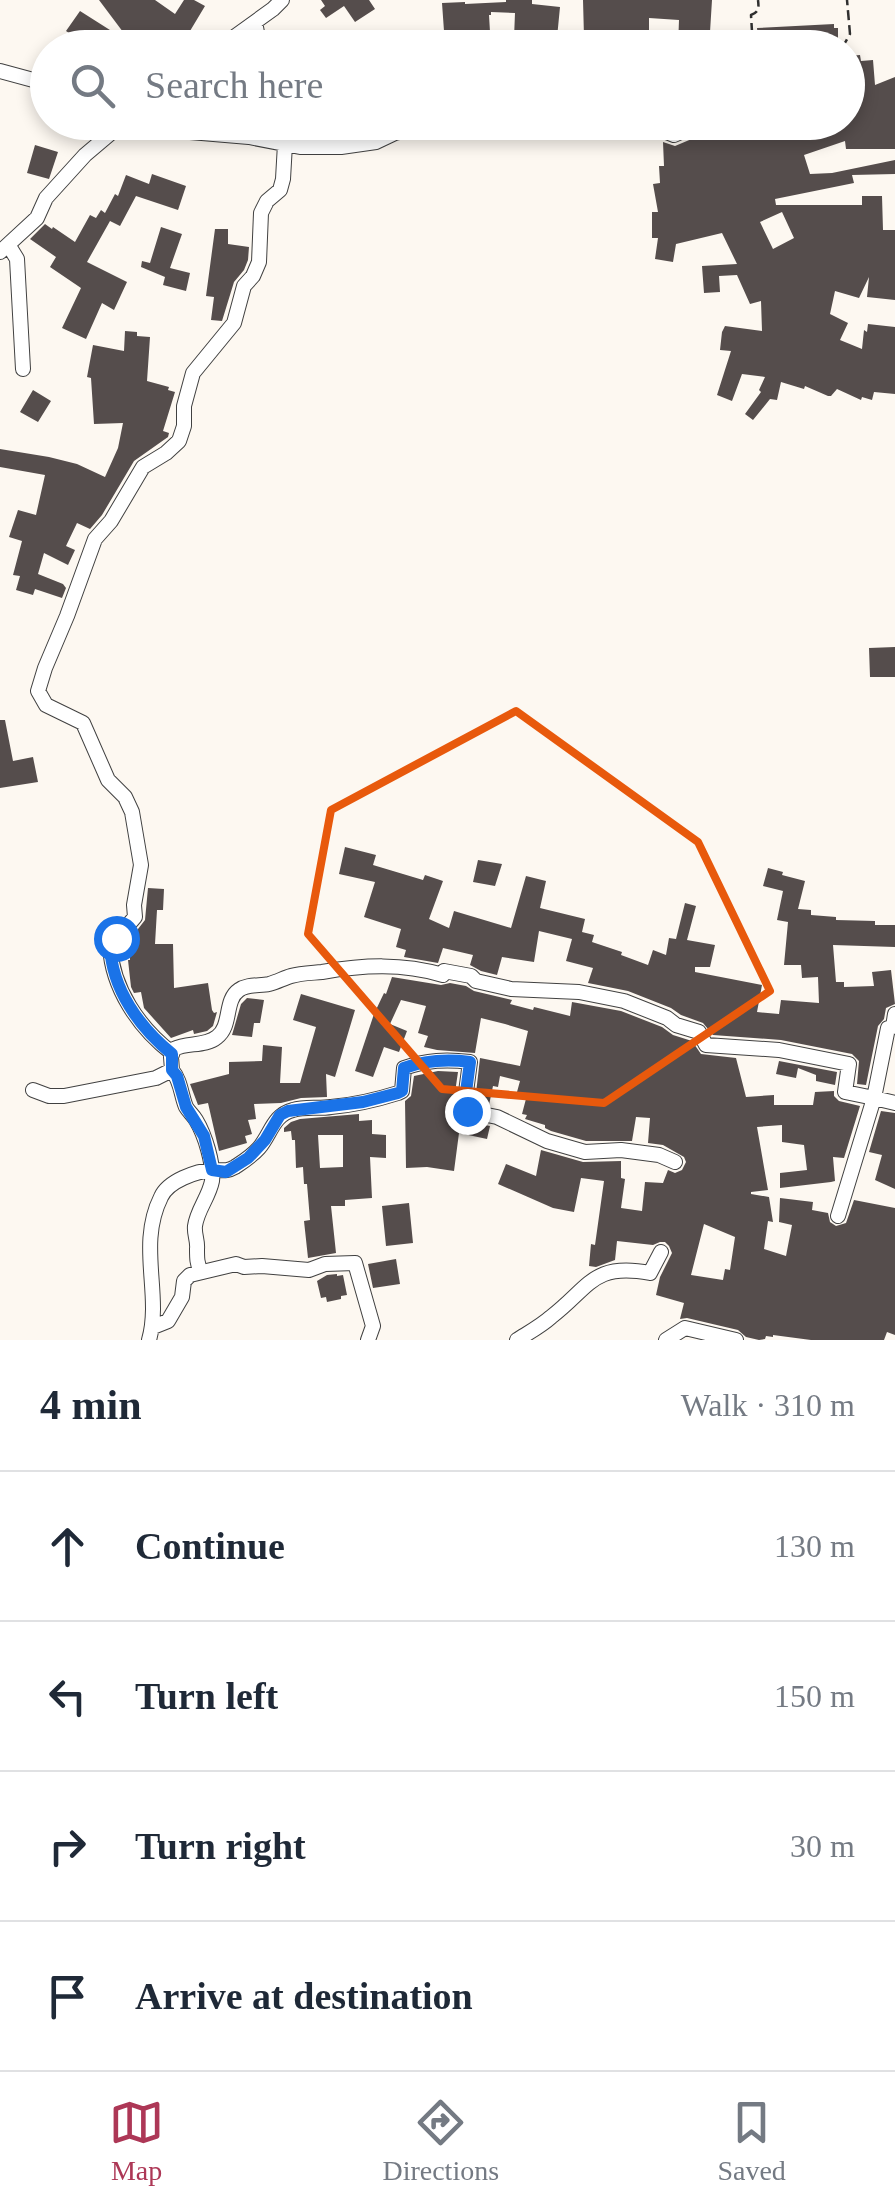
<!DOCTYPE html>
<html lang="en">
<head>
<meta charset="utf-8">
<style>
	:root { --surface:#fff; --page:#f6f6f7; --text:#1f2937; --muted:#747a83; --line:#e0e1e3; --accent:#ad3756 }
	body { margin:0; font-family:Georgia,serif; background:var(--page); color:var(--text) }
	.stop { position:absolute; width:30px; height:30px; margin:-22px; border:8px solid #1a73e8; border-radius:50%; background:#fff }
	.stop.end { background:#1a73e8; border-color:#fff; box-shadow:0 2px 10px #0008 }
	.list { margin:0; padding:0; list-style:none }
	h2 { display:flex; justify-content:space-between; align-items:center; height:130px; margin:0; padding:0 40px; font-size:42px }
	h2 small { font-size:32px; font-weight:400; color:var(--muted) }
	.list li { display:grid; grid-template-columns:65px 1fr auto; gap:30px; align-items:center; box-sizing:border-box; height:150px; padding:0 40px; border-top:2px solid var(--line) }
	.list b { display:block; font-size:38px; white-space:nowrap }
	.list em { font-size:32px; font-style:normal; color:var(--muted) }
	.icon { flex:none; width:55px; height:55px; fill:none; stroke:currentColor; stroke-width:2; stroke-linecap:round; stroke-linejoin:round }
	.map { position:relative; flex:none; width:895px; height:1340px; overflow:hidden }
	.search { position:absolute; background:var(--surface); box-shadow:0 5px 15px #0003; left:30px; right:30px; top:30px; height:110px; display:flex; align-items:center; gap:25px; box-sizing:border-box; padding:0 35px; border-radius:55px; color:var(--muted); font-size:38px }
	.sheet { height:730px; background:var(--surface) }
	nav { display:flex; justify-content:space-around; align-items:center; box-sizing:border-box; height:140px; border-top:2px solid var(--line); background:var(--surface); font-size:28px; color:var(--muted) }
	nav a { display:grid; justify-items:center; gap:5px }
	nav .on { color:var(--accent) }
	.map>svg:first-child { display:block }
</style>
</head>
<body>
<div class="map">
<svg width="895" height="1340" viewBox="0 0 895 1340">
	<rect width="100%" height="100%" fill="#fdf8f1"/>
	<path fill="#554d4c" fill-rule="evenodd" d="M 99,0 L 155,0 L 175,14 L 184,0 L 194,0 L 205,6 L 190,31 L 202,37 L 196,48 L 111,48 L 100,39 L 91,48 L 66,31 L 80,11 L 132,44 Z
		M 321,0 L 369,0 L 375,9 L 355,22 L 344,6 L 326,18 L 320,10 L 325,6 Z
		M 506,0 L 532,0 L 532,4 L 560,7 L 556,48 L 492,48 L 492,36 L 514,38 L 515,13 L 491,12 L 491,15 L 489,15 L 490,32 L 444,31 L 442,3 L 465,2 L 465,4 L 506,2 Z
		M 583,0 L 712,0 L 709,48 L 678,47 L 679,20 L 649,18 L 649,42 L 617,42 L 617,37 L 584,37 Z
		M 834,24 L 834,28 L 838,28 L 838,46 L 759,48 L 757,28 Z
		M 860,55 L 861,61 L 873,60 L 875,85 L 895,77 L 895,149 L 846,149 L 845,141 L 804,155 L 810,174 L 832,173 L 895,160 L 895,174 L 852,175 L 854,183 L 775,199 L 776,205 L 862,205 L 862,196 L 882,196 L 883,230 L 895,230 L 895,300 L 867,297 L 869,277 L 859,298 L 835,291 L 830,314 L 848,323 L 840,340 L 862,349 L 864,330 L 867,332 L 868,324 L 895,327 L 895,394 L 874,392 L 872,400 L 862,397 L 861,400 L 837,389 L 831,396 L 828,396 L 805,386 L 804,389 L 781,382 L 777,400 L 770,399 L 753,420 L 745,414 L 761,392 L 759,390 L 765,377 L 742,374 L 732,401 L 717,395 L 731,351 L 720,350 L 722,332 L 725,326 L 762,331 L 761,301 L 750,304 L 737,275 L 719,276 L 720,292 L 704,293 L 702,266 L 737,264 L 722,233 L 676,244 L 673,262 L 655,259 L 658,238 L 652,238 L 652,212 L 658,212 L 653,184 L 660,183 L 659,166 L 664,166 L 663,142 L 675,146 L 694,138 L 699,133 L 700,124 L 702,123 L 705,131 L 727,122 L 848,122 L 848,56 ZM 782,212 L 794,238 L 773,249 L 760,222 Z
		M 35,145 L 58,152 L 49,179 L 27,173 Z
		M 152,174 L 186,186 L 178,210 L 136,196 L 120,226 L 110,221 L 87,262 L 127,282 L 114,310 L 102,303 L 86,339 L 62,328 L 81,288 L 50,267 L 56,257 L 30,239 L 45,224 L 52,229 L 53,227 L 75,242 L 90,215 L 96,218 L 101,210 L 105,213 L 115,194 L 118,196 L 126,175 L 149,184 Z
		M 161,227 L 182,234 L 170,268 L 190,273 L 186,291 L 163,285 L 165,277 L 141,267 L 142,261 L 150,263 Z
		M 215,229 L 228,229 L 228,244 L 249,247 L 248,260 L 244,270 L 234,282 L 222,321 L 211,320 L 214,297 L 206,296 Z
		M 125,331 L 137,332 L 137,336 L 150,337 L 147,381 L 169,387 L 168,390 L 175,392 L 163,431 L 169,433 L 168,437 L 134,461 L 102,515 L 90,529 L 77,523 L 66,546 L 75,550 L 68,565 L 44,553 L 38,574 L 63,584 L 66,588 L 62,598 L 35,589 L 33,595 L 16,590 L 20,576 L 13,575 L 22,541 L 9,537 L 18,510 L 36,515 L 45,475 L 0,467 L 0,449 L 49,457 L 77,464 L 105,477 L 118,448 L 123,423 L 94,424 L 91,378 L 87,377 L 93,345 L 124,351 Z
		M 33,390 L 51,401 L 38,422 L 20,412 Z
		M 895,647 L 895,677 L 870,677 L 869,648 Z
		M 0,720 L 5,720 L 13,761 L 33,757 L 38,782 L 0,788 Z
		M 345,847 L 376,855 L 373,865 L 423,880 L 425,875 L 443,881 L 429,919 L 449,928 L 454,911 L 511,928 L 526,876 L 546,881 L 540,908 L 585,919 L 582,932 L 594,935 L 592,942 L 622,952 L 621,955 L 648,965 L 653,950 L 666,955 L 669,938 L 676,939 L 685,903 L 696,906 L 687,940 L 715,945 L 710,967 L 695,967 L 695,972 L 762,985 L 757,1012 L 779,1014 L 781,1000 L 819,1003 L 818,977 L 802,978 L 801,965 L 784,965 L 788,922 L 777,920 L 783,891 L 763,886 L 768,868 L 783,872 L 782,875 L 805,881 L 798,909 L 811,910 L 811,915 L 836,917 L 836,920 L 875,921 L 875,925 L 895,925 L 895,947 L 833,945 L 836,982 L 844,982 L 844,987 L 874,986 L 872,972 L 891,970 L 895,1004 L 886,1008 L 884,1019 L 878,1026 L 866,1085 L 857,1084 L 859,1061 L 852,1054 L 781,1040 L 713,1035 L 703,1023 L 681,1015 L 671,1008 L 628,991 L 588,983 L 593,968 L 566,961 L 572,939 L 539,931 L 534,962 L 502,957 L 497,975 L 481,971 L 470,965 L 473,955 L 443,948 L 438,963 L 404,957 L 406,950 L 396,947 L 401,929 L 364,917 L 375,882 L 339,874 Z
		M 478,860 L 502,864 L 495,886 L 473,882 Z
		M 148,888 L 164,889 L 163,910 L 157,910 L 155,944 L 173,944 L 174,988 L 208,983 L 212,1010 L 214,1013 L 217,1012 L 213,1026 L 207,1031 L 194,1034 L 193,1030 L 171,1038 L 144,1008 L 141,992 L 134,993 L 131,987 L 128,960 L 130,960 L 130,944 L 138,944 L 138,929 L 145,920 Z
		M 392,977 L 441,985 L 450,983 L 466,986 L 474,991 L 512,1000 L 510,1004 L 533,1010 L 534,1007 L 570,1016 L 572,1002 L 621,1011 L 662,1027 L 673,1035 L 692,1041 L 701,1054 L 736,1058 L 746,1097 L 774,1095 L 774,1105 L 813,1105 L 815,1092 L 834,1091 L 834,1096 L 839,1101 L 860,1106 L 844,1158 L 833,1157 L 835,1181 L 831,1182 L 780,1188 L 780,1173 L 807,1170 L 804,1145 L 782,1142 L 782,1125 L 757,1127 L 768,1190 L 751,1192 L 751,1194 L 769,1197 L 773,1222 L 768,1221 L 764,1249 L 786,1256 L 792,1225 L 779,1222 L 780,1198 L 813,1202 L 812,1210 L 828,1213 L 830,1222 L 836,1226 L 846,1223 L 854,1200 L 895,1208 L 895,1335 L 887,1332 L 884,1340 L 811,1340 L 773,1335 L 773,1337 L 766,1336 L 765,1339 L 759,1340 L 746,1337 L 738,1330 L 687,1318 L 680,1319 L 684,1303 L 656,1295 L 660,1277 L 672,1253 L 669,1246 L 665,1242 L 660,1242 L 653,1245 L 617,1241 L 615,1260 L 596,1267 L 589,1266 L 591,1244 L 595,1245 L 604,1181 L 581,1178 L 574,1212 L 553,1208 L 498,1184 L 506,1164 L 536,1176 L 541,1150 L 583,1162 L 621,1161 L 621,1178 L 625,1179 L 621,1208 L 642,1211 L 645,1182 L 663,1183 L 668,1170 L 675,1173 L 682,1170 L 686,1162 L 684,1157 L 663,1145 L 648,1143 L 650,1118 L 636,1117 L 632,1141 L 586,1141 L 551,1131 L 545,1128 L 545,1125 L 525,1119 L 527,1115 L 522,1114 L 527,1095 L 517,1092 L 520,1081 L 500,1076 L 498,1087 L 493,1086 L 489,1105 L 475,1102 L 480,1058 L 520,1066 L 528,1031 L 505,1024 L 481,1018 L 475,1053 L 437,1050 L 424,1047 L 428,1036 L 418,1033 L 426,1006 L 401,1000 L 390,1024 L 407,1031 L 399,1052 L 384,1047 L 373,1077 L 355,1071 L 374,1014 L 384,993 L 386,994 ZM 704,1224 L 735,1237 L 730,1270 L 725,1269 L 723,1280 L 691,1275 Z
		M 301,994 L 355,1010 L 335,1077 L 326,1074 L 327,1097 L 301,1098 L 281,1103 L 254,1104 L 256,1119 L 248,1120 L 252,1134 L 245,1136 L 247,1143 L 219,1151 L 208,1103 L 198,1105 L 190,1084 L 229,1074 L 229,1062 L 262,1061 L 263,1045 L 282,1047 L 280,1083 L 300,1083 L 316,1027 L 293,1020 Z
		M 247,998 L 264,1000 L 260,1023 L 254,1023 L 252,1037 L 232,1035 L 241,1004 Z
		M 779,1061 L 837,1072 L 835,1085 L 816,1081 L 816,1075 L 798,1068 L 796,1078 L 776,1074 Z
		M 438,1071 L 458,1072 L 453,1106 L 455,1112 L 464,1121 L 490,1126 L 487,1139 L 459,1133 L 454,1171 L 427,1167 L 406,1168 L 405,1101 L 411,1096 L 414,1076 Z
		M 881,1111 L 895,1113 L 895,1189 L 875,1180 L 882,1155 L 869,1152 Z
		M 359,1114 L 359,1121 L 372,1120 L 372,1134 L 386,1135 L 386,1158 L 370,1157 L 372,1198 L 345,1200 L 345,1206 L 331,1206 L 336,1253 L 308,1258 L 304,1221 L 310,1220 L 307,1184 L 304,1184 L 303,1167 L 296,1168 L 295,1140 L 292,1140 L 291,1131 L 284,1132 L 284,1128 L 291,1122 L 300,1119 ZM 318,1135 L 343,1135 L 343,1167 L 320,1168 Z
		M 409,1203 L 413,1243 L 386,1246 L 382,1206 Z
		M 396,1259 L 400,1284 L 373,1288 L 368,1264 Z
		M 337,1274 L 337,1276 L 343,1275 L 347,1295 L 341,1296 L 341,1299 L 327,1302 L 326,1297 L 321,1298 L 317,1281 L 327,1275 Z"/>
	<g fill="none" stroke-linecap="round" stroke-linejoin="round">
		<g stroke="#414141" stroke-width="16">
			<path id="minor" d="M 255,22 L 260,48
				M 219,48 L 273,9 L 282,0
				M 0,71 L 48,84
				M 161,122 L 190,132 L 249,137 L 300,147 L 341,147 L 376,142 L 395,133 L 435,124 L 457,125 L 483,122
				M 642,122 L 674,135 L 690,128
				M 9,246 L 17,259 L 23,369
				M 0,252 L 37,218 L 46,198 L 85,155 L 124,122
				M 172,1053 C 139,1028 112,988 110,946 L 135,917 L 134,905 L 141,865 L 132,812 L 125,797 L 108,780 L 83,723 L 46,705 L 38,691 L 45,668 L 67,616 L 95,539 L 111,521 L 143,467 L 166,453 L 179,441 L 184,426 L 184,406 L 193,373 L 234,323 L 244,286 L 253,276 L 259,262 L 261,213 L 267,201 L 280,190 L 283,179 L 285,144 L 278,122
				M 172,1070 C 181,1081 181,1095 186,1107 C 189,1112 193,1115 196,1120 C 205,1135 214,1164 212,1181 C 209,1197 197,1210 195,1226 C 194,1234 198,1241 197,1249 C 197,1259 197,1263 201,1272
				M 33,1090 L 49,1096 L 64,1096 L 156,1078 L 172,1070 L 171,1057 L 174,1049 C 187,1042 205,1047 217,1037 C 232,1026 224,1000 239,990 C 247,984 260,986 269,984 C 277,982 284,978 291,976 C 301,973 312,973 322,972 C 364,965 402,963 443,975 L 444,971 L 471,976 L 476,981 L 511,989 L 579,992 L 624,1001 L 667,1018 L 676,1025 L 699,1032 L 706,1045 L 779,1050 L 849,1064 L 845,1092 L 874,1098 L 888,1028 L 893,1027 L 895,1014
				M 838,1216 L 874,1098 L 895,1103
				M 153,1327 L 168,1321 L 182,1297 L 184,1281 L 190,1275 L 236,1264 L 244,1267 L 262,1266 L 309,1270 L 325,1264 L 355,1263 L 373,1326 L 368,1340
				M 149,1340 C 162,1294 137,1245 161,1197 C 168,1181 196,1171 213,1170 C 223,1170 226,1172 235,1167 C 244,1161 252,1156 259,1148 C 271,1134 273,1115 293,1110 C 305,1106 318,1109 331,1107 C 354,1105 376,1100 398,1093 L 402,1091 L 404,1068 C 427,1060 446,1059 470,1062 L 464,1107 L 467,1111 L 497,1117 L 547,1141 L 585,1152 L 621,1150 L 659,1155 L 675,1162
				M 517,1340 C 528,1333 541,1326 551,1317 C 590,1287 593,1262 650,1273 L 661,1252
				M 666,1340 L 685,1328 L 736,1340"/>
		</g>
		<path stroke="#303030" stroke-width="2.5" stroke-dasharray="10 5" stroke-linecap="butt" d="M 753,48 L 751,15 C 759,12 759,8 758,0
			M 842,48 L 850,34 L 847,0"/>
		<use href="#minor" stroke="#fff" stroke-width="14"/>
	</g>
	<g fill="none" stroke-linecap="round" stroke-linejoin="round">
		<path stroke="#1a73e8" stroke-width="12" d="M 116,938 L 110,946 C 112,989 139,1027 172,1054 L 172,1070 L 177,1076 L 186,1107 L 204,1136 L 212,1170 L 226,1172 L 248,1158 L 265,1140 L 280,1115 L 288,1111 L 363,1102 L 398,1093 L 402,1091 L 404,1068 C 426,1060 446,1059 470,1062 L 464,1107 L 467,1111"/>
	</g>
	<path fill="none" stroke="#e8590c" stroke-width="8" stroke-linejoin="round" d="M 516,711 L 698,842 L 770,991 L 604,1103 L 442,1089 L 308,934 L 331,810 Z"/>
</svg>
<div class="stop" style="left:116px;top:938px"></div>
<div class="stop end" style="left:467px;top:1111px"></div>
<div class="search"><svg class="icon" aria-label="search" viewBox="0 0 24 24"><circle cx="10" cy="10" r="6"/><path d="M15 15l6 6"/></svg>Search here</div>
</div>
<section class="sheet">
<h2>4 min<small>Walk · 310 m</small></h2>
<ul class="list">
<li><svg class="icon" aria-label="ahead" viewBox="0 0 24 24"><path d="M12 20V5M6 11l6-6 6 6"/></svg><div><b>Continue</b></div><em>130 m</em></li>
<li><svg class="icon" aria-label="left" viewBox="0 0 24 24"><path d="M17 20v-9H6M10 6l-5 5 5 5"/></svg><div><b>Turn left</b></div><em>150 m</em></li>
<li><svg class="icon" aria-label="right" viewBox="0 0 24 24"><path d="M7 20v-9h11M14 6l5 5-5 5"/></svg><div><b>Turn right</b></div><em>30 m</em></li>
<li><svg class="icon" aria-label="arrive" viewBox="0 0 24 24"><path d="M6 21V4h12l-3 4 3 4H6"/></svg><div><b>Arrive at destination</b></div></li>
</ul>
</section>
<nav>
<a class="on"><svg class="icon" aria-label="map" viewBox="0 0 24 24"><path d="M3 6l6-2 6 2 6-2v14l-6 2-6-2-6 2zM9 4v14M15 6v14"/></svg>Map</a>
<a><svg class="icon" aria-label="directions" viewBox="0 0 24 24"><path d="M12 3l9 9-9 9-9-9zM9 14v-3h6M13 9l2 2-2 2"/></svg>Directions</a>
<a><svg class="icon" aria-label="saved" viewBox="0 0 24 24"><path d="M7 4h10v16l-5-4-5 4z"/></svg>Saved</a>
</nav>
</body>
</html>
